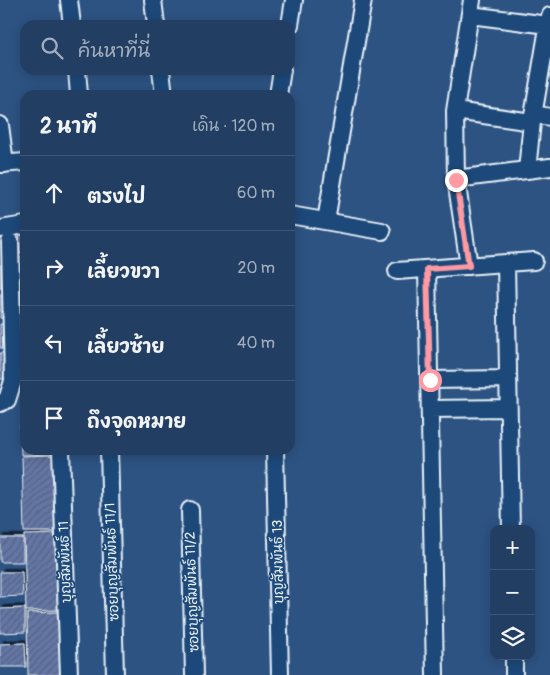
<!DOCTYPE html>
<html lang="th">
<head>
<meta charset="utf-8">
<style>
	:root { --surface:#223e62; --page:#2a4568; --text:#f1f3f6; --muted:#a2aebe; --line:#3f5777 }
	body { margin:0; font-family:Pangolin,"Playpen Sans Thai",sans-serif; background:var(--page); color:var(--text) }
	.controls { position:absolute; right:15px; bottom:15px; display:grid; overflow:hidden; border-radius:10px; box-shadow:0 2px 12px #0003 }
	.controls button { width:45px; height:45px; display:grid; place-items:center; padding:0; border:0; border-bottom:1px solid var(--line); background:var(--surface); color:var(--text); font:25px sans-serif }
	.stop { position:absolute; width:15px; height:15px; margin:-11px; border:4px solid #ff9aa2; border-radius:50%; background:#fff }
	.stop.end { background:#ff9aa2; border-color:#fff; box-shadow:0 1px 5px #0008 }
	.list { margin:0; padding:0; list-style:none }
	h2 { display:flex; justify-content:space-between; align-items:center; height:65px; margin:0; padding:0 20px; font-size:21px }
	h2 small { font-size:16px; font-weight:400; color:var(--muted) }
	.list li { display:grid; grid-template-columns:32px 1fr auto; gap:15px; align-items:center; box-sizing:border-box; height:75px; padding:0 20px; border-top:1px solid var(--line) }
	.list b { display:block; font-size:19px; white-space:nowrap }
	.list em { font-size:16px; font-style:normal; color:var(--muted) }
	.icon { flex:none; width:28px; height:28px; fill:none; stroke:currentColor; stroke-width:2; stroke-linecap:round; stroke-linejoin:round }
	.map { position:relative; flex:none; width:550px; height:675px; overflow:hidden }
	.search { position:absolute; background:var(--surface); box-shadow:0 2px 12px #0003; left:20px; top:20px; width:275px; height:55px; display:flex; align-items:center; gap:12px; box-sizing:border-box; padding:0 18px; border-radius:15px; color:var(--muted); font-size:19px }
	.panel { position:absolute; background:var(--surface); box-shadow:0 2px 12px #0003; left:20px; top:90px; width:275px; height:365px; border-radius:15px }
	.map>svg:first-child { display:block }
</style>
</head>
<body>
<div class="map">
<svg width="550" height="675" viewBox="0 0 550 675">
	<defs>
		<pattern id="building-hatch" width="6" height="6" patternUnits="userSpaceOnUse" patternTransform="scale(1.25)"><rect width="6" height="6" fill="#6476a6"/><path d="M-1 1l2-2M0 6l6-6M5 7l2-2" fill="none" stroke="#56617d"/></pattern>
		<filter id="shadow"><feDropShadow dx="3.5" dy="-3.5" stdDeviation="0" flood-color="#0009"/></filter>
	</defs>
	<rect width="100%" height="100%" fill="#2d5383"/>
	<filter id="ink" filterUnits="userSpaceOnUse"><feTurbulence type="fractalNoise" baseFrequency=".02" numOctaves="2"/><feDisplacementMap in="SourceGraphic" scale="10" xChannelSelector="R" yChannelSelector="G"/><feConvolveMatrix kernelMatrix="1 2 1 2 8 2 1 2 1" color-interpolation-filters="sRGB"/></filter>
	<g filter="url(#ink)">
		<path fill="url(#building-hatch)" stroke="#e8f1f8" filter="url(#shadow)" d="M 19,228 L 25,228 L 25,252 L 20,253 Z
			M 19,257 L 25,257 L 25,283 L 20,283 Z
			M 0,265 L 3,265 L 3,289 L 0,288 Z
			M 21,289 L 25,289 L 25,313 L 21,314 Z
			M 0,294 L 4,294 L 4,318 L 0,318 Z
			M 22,318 L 25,318 L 25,344 L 22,344 Z
			M 0,324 L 6,324 L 7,348 L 0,348 Z
			M 0,353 L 7,353 L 7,379 L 0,379 Z
			M 20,425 L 25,425 L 25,450 L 52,450 L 52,454 L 21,455 Z
			M 55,455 L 56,532 L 24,532 L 22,456 Z
			M 56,534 L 58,610 L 26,611 L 24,535 Z
			M 0,538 L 23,538 L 23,562 L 0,562 Z
			M 0,572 L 22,572 L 23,596 L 0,597 Z
			M 25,608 L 25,632 L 0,633 L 0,609 Z
			M 59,612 L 60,675 L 28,675 L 27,613 Z
			M 25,643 L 26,667 L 0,667 L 0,644 Z"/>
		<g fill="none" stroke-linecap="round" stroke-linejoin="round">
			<g stroke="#e8f1f8" stroke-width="20">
				<path id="minor" d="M 69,0 L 72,25
					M 153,0 L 156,25
					M 470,15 L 548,25
					M 290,25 L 294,0
					M 77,70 L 79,95
					M 161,70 L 164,95
					M 278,95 L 282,70
					M 455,111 L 532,122
					M 533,114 L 550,117
					M 0,125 L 5,164
					M 0,164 L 25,162
					M 527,170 L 532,122 L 550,16
					M 456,179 L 550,167
					M 290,215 L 382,231
					M 326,221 L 363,0
					M 0,229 L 25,225
					M 506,264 L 511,529
					M 469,266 L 456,179 L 455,111 L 472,0
					M 427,269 L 435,675
					M 397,271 L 534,261
					M 430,380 L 507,379
					M 0,403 L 7,400 L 13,381 L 10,242
					M 430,409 L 507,408
					M 61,450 L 69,675
					M 109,450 L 115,675
					M 275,450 L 280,675
					M 190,510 L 194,675
					M 514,656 L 514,675"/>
			</g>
			<use href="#minor" stroke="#1f4a7a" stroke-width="16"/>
		</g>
	</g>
	<g fill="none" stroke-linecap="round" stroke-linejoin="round" filter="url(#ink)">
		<path stroke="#ff9aa2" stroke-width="6" d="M 430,380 L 427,269 L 469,266 L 456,180"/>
	</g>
	<g text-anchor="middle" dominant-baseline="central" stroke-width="4" stroke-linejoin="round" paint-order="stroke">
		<g font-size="14" fill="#e8f1f8" stroke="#1f4a7a">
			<text transform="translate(65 562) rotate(-92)">บุญสัมพันธ์ 11</text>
			<text transform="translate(112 562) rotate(-92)">ซอยบุญสัมพันธ์ 11/1</text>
			<text transform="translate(278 562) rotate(-91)">บุญสัมพันธ์ 13</text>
			<text transform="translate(192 592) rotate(-92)">ซอยบุญสัมพันธ์ 11/2</text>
		</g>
	</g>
</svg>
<div class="controls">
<button>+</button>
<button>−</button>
<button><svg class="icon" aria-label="layers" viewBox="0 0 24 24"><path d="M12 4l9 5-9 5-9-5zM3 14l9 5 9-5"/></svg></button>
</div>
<div class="stop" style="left:430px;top:380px"></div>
<div class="stop end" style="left:456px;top:180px"></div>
<div class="search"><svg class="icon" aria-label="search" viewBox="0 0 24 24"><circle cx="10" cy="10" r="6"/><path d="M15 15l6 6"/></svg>ค้นหาที่นี่</div>
<section class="panel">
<h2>2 นาที<small>เดิน · 120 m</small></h2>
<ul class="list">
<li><svg class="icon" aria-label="ahead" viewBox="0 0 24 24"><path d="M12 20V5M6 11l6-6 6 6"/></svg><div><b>ตรงไป</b></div><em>60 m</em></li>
<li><svg class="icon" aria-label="right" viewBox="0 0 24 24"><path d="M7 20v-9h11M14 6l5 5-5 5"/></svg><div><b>เลี้ยวขวา</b></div><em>20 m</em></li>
<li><svg class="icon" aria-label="left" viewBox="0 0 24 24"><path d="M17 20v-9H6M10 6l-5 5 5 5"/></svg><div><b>เลี้ยวซ้าย</b></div><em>40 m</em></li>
<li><svg class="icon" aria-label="arrive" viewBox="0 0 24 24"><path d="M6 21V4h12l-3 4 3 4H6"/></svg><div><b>ถึงจุดหมาย</b></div></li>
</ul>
</section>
</div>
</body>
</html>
